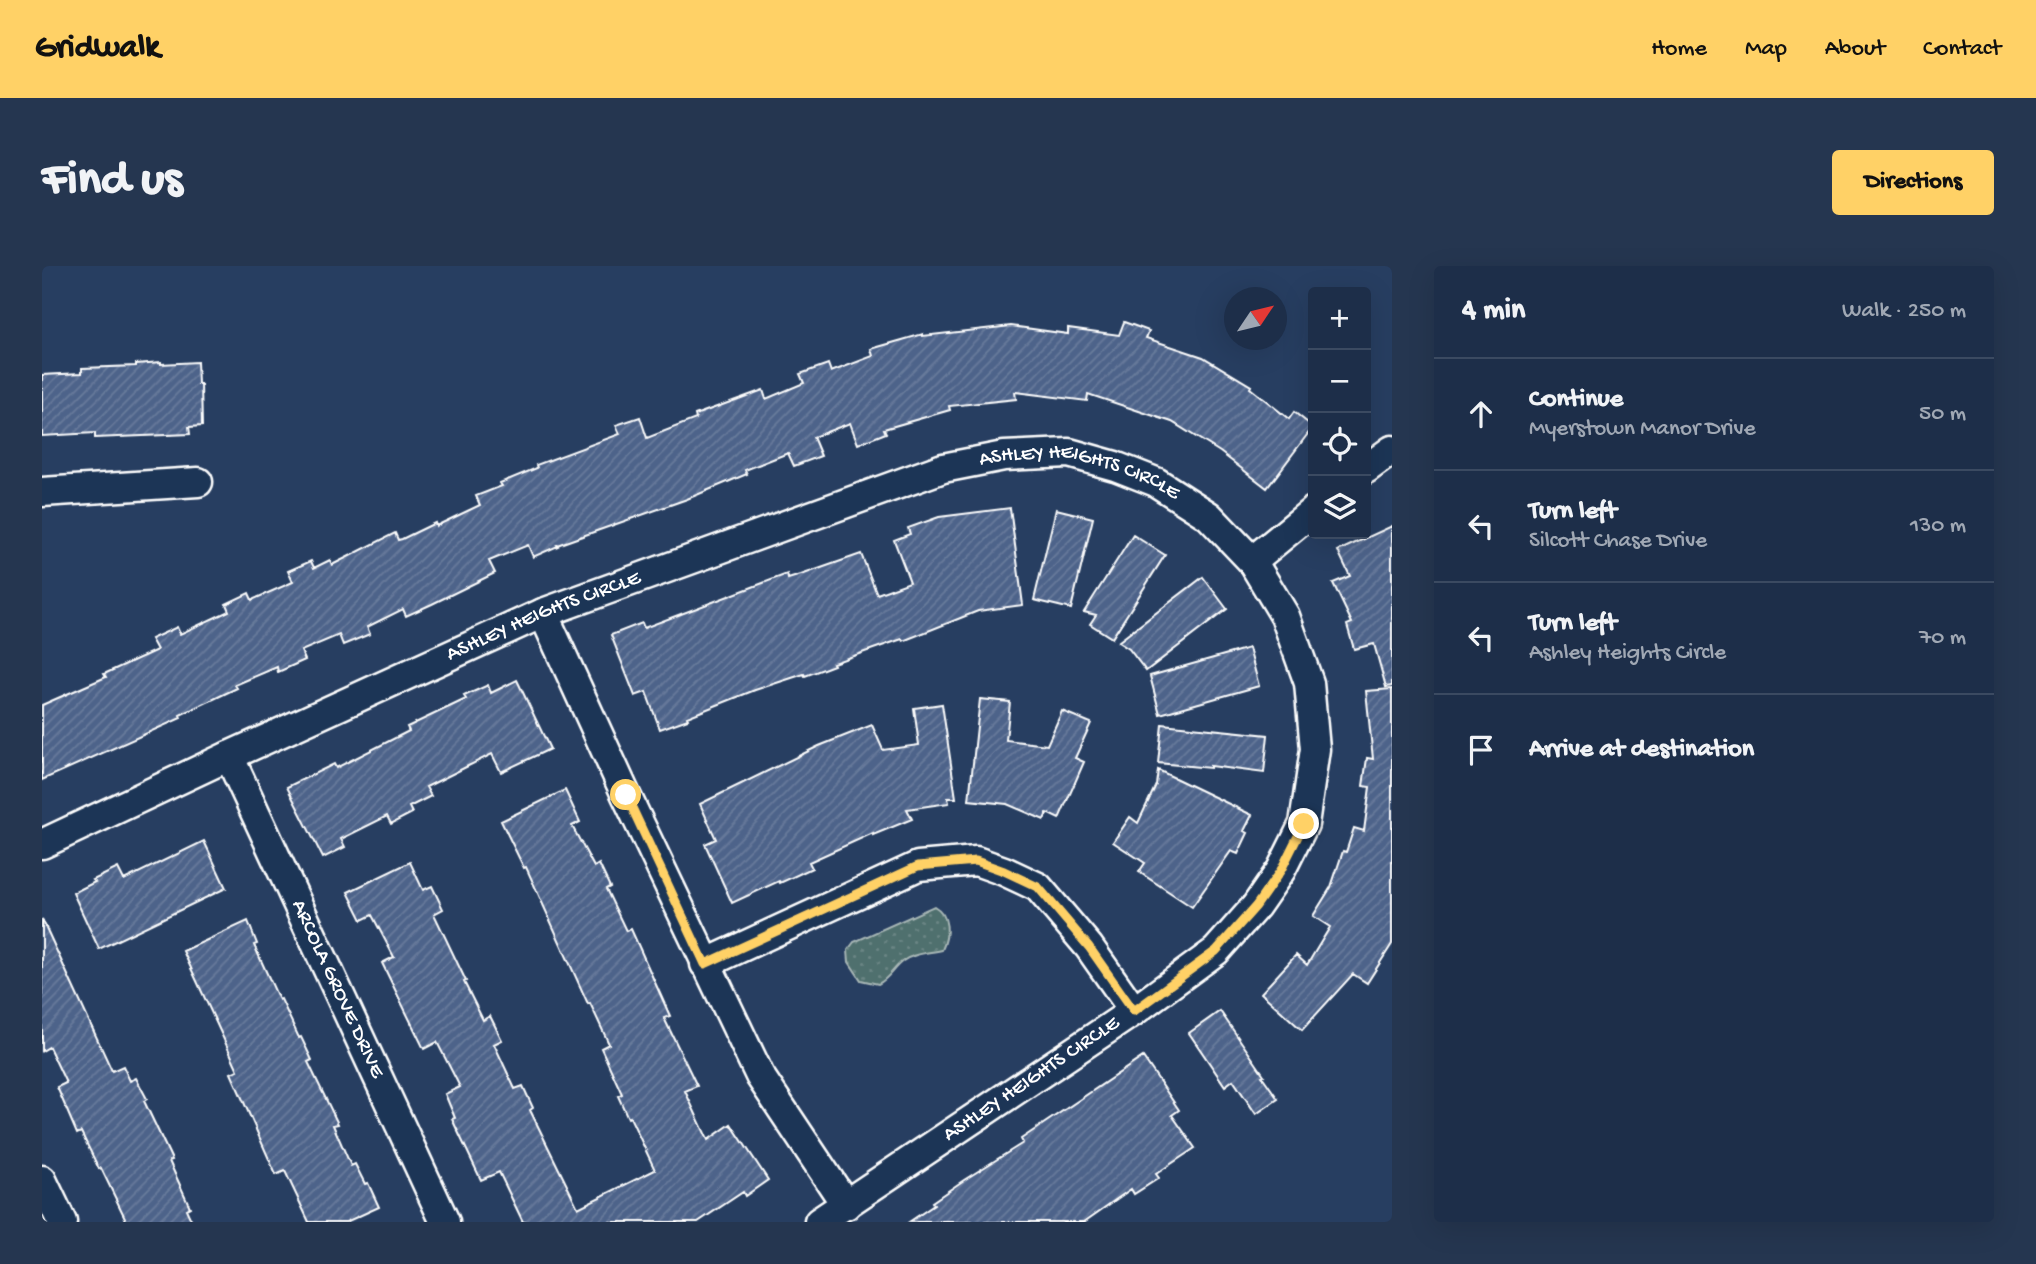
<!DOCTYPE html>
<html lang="en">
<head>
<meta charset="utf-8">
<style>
	:root { --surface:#1d2e49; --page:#253650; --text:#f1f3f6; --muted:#a0a8b4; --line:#3b4a61; --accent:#ffd166 }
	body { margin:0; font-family:"Gochi Hand",sans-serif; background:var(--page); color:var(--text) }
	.controls { position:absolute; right:21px; top:21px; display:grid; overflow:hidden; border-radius:7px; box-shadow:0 7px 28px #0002 }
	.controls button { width:63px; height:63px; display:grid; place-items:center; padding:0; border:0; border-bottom:2px solid var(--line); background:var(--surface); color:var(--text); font:35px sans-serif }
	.compass { position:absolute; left:1182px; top:21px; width:63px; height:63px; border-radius:50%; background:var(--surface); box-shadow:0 7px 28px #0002; rotate:55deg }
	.stop { position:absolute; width:21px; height:21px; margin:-16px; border:5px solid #ffd166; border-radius:50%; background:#fff }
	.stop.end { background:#ffd166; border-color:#fff; box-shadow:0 2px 7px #0008 }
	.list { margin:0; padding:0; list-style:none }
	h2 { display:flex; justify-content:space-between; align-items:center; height:91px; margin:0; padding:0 28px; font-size:30px }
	h2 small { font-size:23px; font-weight:400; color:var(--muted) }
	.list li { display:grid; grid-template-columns:46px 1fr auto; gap:21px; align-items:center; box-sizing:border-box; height:112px; padding:0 28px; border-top:2px solid var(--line) }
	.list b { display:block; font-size:26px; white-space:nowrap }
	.list p { margin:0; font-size:23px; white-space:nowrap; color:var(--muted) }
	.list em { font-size:23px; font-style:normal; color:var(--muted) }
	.icon { flex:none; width:38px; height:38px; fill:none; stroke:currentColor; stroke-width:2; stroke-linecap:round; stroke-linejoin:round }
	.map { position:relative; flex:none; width:1350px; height:956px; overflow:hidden; border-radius:7px }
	header { display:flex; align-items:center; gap:42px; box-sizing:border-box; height:98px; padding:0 35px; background:var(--accent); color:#111 }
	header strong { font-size:33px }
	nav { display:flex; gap:38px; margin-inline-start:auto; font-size:24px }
	.intro { display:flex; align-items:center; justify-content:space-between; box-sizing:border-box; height:168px; padding:0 42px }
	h1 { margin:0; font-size:49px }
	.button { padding:18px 32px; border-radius:7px; background:var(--accent); color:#111; font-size:24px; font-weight:700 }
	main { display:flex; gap:42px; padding:0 42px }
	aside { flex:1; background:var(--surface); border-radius:7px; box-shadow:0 7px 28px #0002 }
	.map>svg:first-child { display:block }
</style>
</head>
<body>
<header>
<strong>Gridwalk</strong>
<nav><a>Home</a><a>Map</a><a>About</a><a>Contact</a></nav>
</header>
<div class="intro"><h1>Find us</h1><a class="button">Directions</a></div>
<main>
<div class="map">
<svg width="1350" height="956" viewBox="0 0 1350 956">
	<defs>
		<pattern id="park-dots" width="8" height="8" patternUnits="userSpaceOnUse" patternTransform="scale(1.75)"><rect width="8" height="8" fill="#506f6e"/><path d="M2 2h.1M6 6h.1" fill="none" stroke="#6a8584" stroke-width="1.8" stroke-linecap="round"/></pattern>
		<pattern id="building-hatch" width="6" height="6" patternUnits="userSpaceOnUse" patternTransform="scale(1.75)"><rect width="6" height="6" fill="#4e648a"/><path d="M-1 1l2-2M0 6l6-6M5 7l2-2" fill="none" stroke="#697b9c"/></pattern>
	</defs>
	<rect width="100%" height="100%" fill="#273e61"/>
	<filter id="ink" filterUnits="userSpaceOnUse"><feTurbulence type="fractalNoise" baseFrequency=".0143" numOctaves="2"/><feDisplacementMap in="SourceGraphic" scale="14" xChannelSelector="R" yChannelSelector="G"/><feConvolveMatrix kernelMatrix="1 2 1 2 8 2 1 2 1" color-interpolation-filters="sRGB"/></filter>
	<g filter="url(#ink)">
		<path fill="url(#park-dots)" stroke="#a8b7b6" stroke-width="2" d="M 892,640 C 908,649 907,669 900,684 C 887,687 872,687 861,695 C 851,702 847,713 836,718 L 819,714 L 807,696 L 806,684 L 812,676 Z"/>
		<path fill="url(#building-hatch)" stroke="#fff" stroke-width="2" d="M 1082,56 L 1107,65 L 1104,72 L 1161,91 L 1209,120 L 1208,122 L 1247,153 L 1252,146 L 1271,161 L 1225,222 L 1178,186 L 1130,156 L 1046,128 L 1045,135 L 973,126 L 974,133 L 907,140 L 908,144 L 842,163 L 844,167 L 816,178 L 808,157 L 771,171 L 779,190 L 752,200 L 746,187 L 703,204 L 705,208 L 645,233 L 515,279 L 516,280 L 491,291 L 486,279 L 447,295 L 453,307 L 390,338 L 364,350 L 361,343 L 325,361 L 328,368 L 301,379 L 297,369 L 259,385 L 263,394 L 236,406 L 235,401 L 193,419 L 195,422 L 138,449 L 139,452 L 0,514 L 0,439 L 64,411 L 62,408 L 115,384 L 109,373 L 135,361 L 138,368 L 187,345 L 184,338 L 207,327 L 210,334 L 251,316 L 246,305 L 269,295 L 272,302 L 288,294 L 290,299 L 353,267 L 356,274 L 360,273 L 393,257 L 394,260 L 438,239 L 434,230 L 460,220 L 458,217 L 495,202 L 494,199 L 578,168 L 574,159 L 598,151 L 605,172 L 654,153 L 653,149 L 721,124 L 724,133 L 762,117 L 758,108 L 786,98 L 789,106 L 831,90 L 829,83 L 881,68 L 881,70 L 969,60 L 1026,68 L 1026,62 L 1077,69 Z
			M 119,96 L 119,98 L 155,96 L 156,118 L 159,118 L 160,160 L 147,161 L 148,168 L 53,172 L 53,167 L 0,170 L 0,109 L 40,107 L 40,102 L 94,100 L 94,98 Z
			M 968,242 L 981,339 L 936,345 L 861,375 L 860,373 L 791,397 L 792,399 L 763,410 L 762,408 L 713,424 L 645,451 L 646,453 L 618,463 L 604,426 L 593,430 L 569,369 L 600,357 L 602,362 L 745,308 L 746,313 L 759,309 L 819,288 L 835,328 L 868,316 L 852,274 L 868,268 L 866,262 L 897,251 Z
			M 1014,243 L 1051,252 L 1029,343 L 992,334 Z
			M 1350,260 L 1350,420 L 1344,421 L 1332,378 L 1312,383 L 1305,359 L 1310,357 L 1291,317 L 1308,310 L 1296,285 Z
			M 1091,269 L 1123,289 L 1070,372 L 1048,358 L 1054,349 L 1042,346 Z
			M 1161,311 L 1185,343 L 1104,405 L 1087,383 L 1076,376 Z
			M 1207,382 L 1217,420 L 1118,448 L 1108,410 Z
			M 475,414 L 508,483 L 459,506 L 450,488 L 384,521 L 389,530 L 367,541 L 370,547 L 349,558 L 345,550 L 299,573 L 303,581 L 281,592 L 245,521 L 292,498 L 294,502 L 367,465 L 365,461 L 424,433 L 422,430 L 446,419 L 449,427 Z
			M 1350,423 L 1350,678 L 1325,717 L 1311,708 L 1260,764 L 1219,727 L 1254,689 L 1265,699 L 1288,661 L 1271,650 L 1289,621 L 1301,585 L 1304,586 L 1312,562 L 1322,565 L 1328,521 L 1321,520 L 1325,492 L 1331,493 L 1324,425 Z
			M 938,433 L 968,436 L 964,474 L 1005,479 L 1020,445 L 1049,457 L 1033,492 L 1042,496 L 1017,553 L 1005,547 L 1002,554 L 965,538 L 927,534 Z
			M 900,438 L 914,532 L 906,532 L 907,537 L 865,543 L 870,553 L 831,569 L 831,567 L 767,596 L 770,602 L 738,617 L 737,615 L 690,637 L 663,578 L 674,573 L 658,538 L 777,480 L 830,459 L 841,484 L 877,479 L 872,442 Z
			M 1120,458 L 1226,469 L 1222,507 L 1168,500 L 1168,502 L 1116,497 Z
			M 1116,504 L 1210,549 L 1202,565 L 1206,567 L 1196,588 L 1189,585 L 1150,641 L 1097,606 L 1103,597 L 1071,576 L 1088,551 L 1096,557 L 1114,519 Z
			M 523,524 L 538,556 L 530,560 L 552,601 L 557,598 L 568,621 L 564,623 L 584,665 L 589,663 L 628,750 L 622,752 L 655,820 L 643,825 L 666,874 L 689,858 L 726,914 L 703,930 L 701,926 L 656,956 L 481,956 L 457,906 L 439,914 L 410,853 L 413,852 L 403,828 L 418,821 L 395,776 L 382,783 L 340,697 L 352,691 L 330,649 L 320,654 L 306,626 L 368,596 L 381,624 L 390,620 L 401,643 L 392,648 L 424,715 L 422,716 L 441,754 L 448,750 L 460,774 L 452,778 L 473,823 L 481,820 L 491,842 L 488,844 L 536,942 L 613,904 L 588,851 L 586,852 L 576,830 L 580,828 L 559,782 L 567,778 L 548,737 L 546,738 L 484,601 L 482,602 L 459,555 Z
			M 162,575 L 184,622 L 57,683 L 31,627 L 53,616 L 51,614 L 76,602 L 82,614 Z
			M 0,653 L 70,805 L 81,800 L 88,815 L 94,812 L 105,833 L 102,835 L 130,894 L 127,895 L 148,941 L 144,943 L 150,956 L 85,956 L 59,902 L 57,903 L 39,866 L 35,868 L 15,821 L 24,817 L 7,781 L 0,785 Z
			M 206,655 L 215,678 L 212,679 L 237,734 L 239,733 L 257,772 L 259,771 L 270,794 L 266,796 L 296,858 L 291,859 L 309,900 L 313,898 L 323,918 L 326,917 L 337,941 L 304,956 L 267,956 L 243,905 L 234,909 L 189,807 L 196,804 L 141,685 Z
			M 1178,745 L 1222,809 L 1220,810 L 1236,833 L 1214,848 L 1191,814 L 1183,820 L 1147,767 Z
			M 1101,791 L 1137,844 L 1130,849 L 1153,882 L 1114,908 L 1117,912 L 1092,928 L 1089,923 L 1042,956 L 867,956 L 892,939 L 890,936 L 922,914 L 981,877 L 979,873 Z"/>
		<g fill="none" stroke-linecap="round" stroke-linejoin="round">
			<g stroke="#fff" stroke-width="33">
				<g id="minor">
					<path d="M 1324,203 L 1350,184"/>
					<path d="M 0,226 L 156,216"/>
					<path d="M 1210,295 L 1271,245"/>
					<path d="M 501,347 L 584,529 L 718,810 L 804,939"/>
					<path id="s1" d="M 187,490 L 403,956"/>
					<path id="s2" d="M 0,578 L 187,490 L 501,347 L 901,202 L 962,190 L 1027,187 L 1073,200 L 1114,216 L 1167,250 L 1210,295 L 1243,350 L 1267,417 L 1273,483 L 1262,558 L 1239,604 L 1214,640 L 1174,685 L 1092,745 L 777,956"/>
					<path d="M 663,698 L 876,600 L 934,595 L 962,605 L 996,621 L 1047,681 L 1092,745"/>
					<path d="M 0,914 L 20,956"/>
				</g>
			</g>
			<use href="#minor" stroke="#1d3557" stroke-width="28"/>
		</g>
	</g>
	<g fill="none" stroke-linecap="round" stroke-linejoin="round" filter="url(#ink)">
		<path stroke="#ffd166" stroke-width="9" d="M 584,529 L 663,698 L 876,600 L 934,595 L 962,605 L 996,621 L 1047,681 L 1092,745 L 1174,685 L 1214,640 L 1239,604 L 1262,558"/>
	</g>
	<g text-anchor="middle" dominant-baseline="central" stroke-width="5" stroke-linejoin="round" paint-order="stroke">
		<g font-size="21" fill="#fff" stroke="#1d3557">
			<text stroke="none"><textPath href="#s2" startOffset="1118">ASHLEY HEIGHTS CIRCLE</textPath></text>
			<text stroke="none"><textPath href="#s2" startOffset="551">ASHLEY HEIGHTS CIRCLE</textPath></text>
			<text stroke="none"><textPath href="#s1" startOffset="257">ARCOLA GROVE DRIVE</textPath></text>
			<text transform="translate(990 814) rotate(-34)">ASHLEY HEIGHTS CIRCLE</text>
		</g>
	</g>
</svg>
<div class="controls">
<button>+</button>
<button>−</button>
<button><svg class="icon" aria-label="locate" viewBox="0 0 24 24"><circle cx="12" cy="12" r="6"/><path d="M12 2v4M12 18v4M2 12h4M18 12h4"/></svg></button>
<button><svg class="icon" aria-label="layers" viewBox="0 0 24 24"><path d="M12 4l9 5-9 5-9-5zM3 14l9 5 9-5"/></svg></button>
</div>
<svg class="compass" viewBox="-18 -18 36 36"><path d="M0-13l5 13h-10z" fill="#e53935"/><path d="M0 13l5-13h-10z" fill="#a0a8b4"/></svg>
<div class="stop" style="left:584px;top:529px"></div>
<div class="stop end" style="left:1262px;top:558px"></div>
</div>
<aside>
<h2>4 min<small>Walk · 250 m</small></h2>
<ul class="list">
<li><svg class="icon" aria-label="ahead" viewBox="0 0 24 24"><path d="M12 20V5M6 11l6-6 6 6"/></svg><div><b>Continue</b><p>Myerstown Manor Drive</p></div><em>50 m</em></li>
<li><svg class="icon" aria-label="left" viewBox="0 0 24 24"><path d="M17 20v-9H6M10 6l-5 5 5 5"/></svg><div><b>Turn left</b><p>Silcott Chase Drive</p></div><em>130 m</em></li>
<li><svg class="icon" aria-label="left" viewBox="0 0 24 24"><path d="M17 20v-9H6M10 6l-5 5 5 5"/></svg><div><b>Turn left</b><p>Ashley Heights Circle</p></div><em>70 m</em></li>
<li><svg class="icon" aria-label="arrive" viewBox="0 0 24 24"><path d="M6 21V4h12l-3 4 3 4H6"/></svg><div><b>Arrive at destination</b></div></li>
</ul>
</aside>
</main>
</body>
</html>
